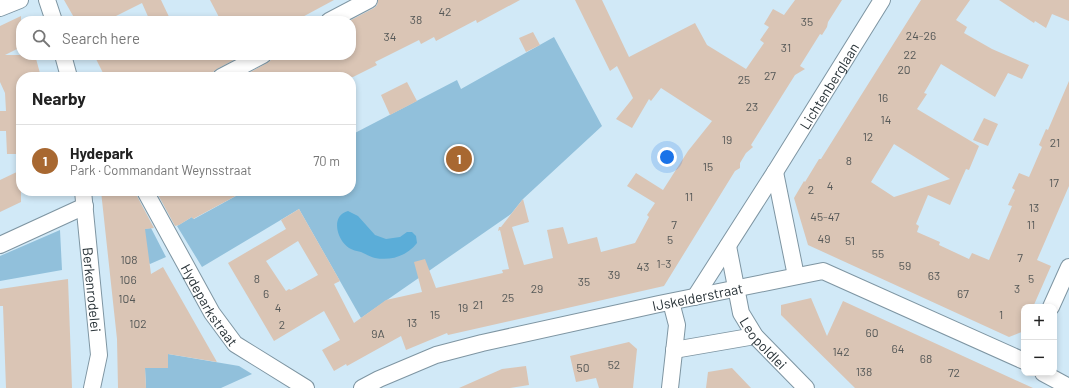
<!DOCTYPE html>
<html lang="en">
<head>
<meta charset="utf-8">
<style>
	:root { --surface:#fff; --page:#f6f6f6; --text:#222; --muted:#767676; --line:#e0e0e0; --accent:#a86831 }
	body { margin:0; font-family:Barlow,sans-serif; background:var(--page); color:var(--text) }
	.controls { position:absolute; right:12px; bottom:12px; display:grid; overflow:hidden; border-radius:8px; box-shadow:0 2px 6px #0003 }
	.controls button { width:36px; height:36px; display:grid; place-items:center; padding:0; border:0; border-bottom:1px solid var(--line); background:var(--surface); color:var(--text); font:20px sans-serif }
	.you { position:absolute; left:667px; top:157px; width:14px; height:14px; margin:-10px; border:3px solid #fff; border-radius:50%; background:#1a73e8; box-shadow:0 0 0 6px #1a73e833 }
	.badge { display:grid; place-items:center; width:26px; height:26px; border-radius:50%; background:var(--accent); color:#fff; font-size:13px; font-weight:700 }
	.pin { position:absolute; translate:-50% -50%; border:2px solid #fff; box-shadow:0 1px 4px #0006 }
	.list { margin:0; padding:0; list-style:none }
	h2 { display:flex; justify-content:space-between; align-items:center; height:52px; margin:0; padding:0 16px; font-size:17px }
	h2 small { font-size:13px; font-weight:400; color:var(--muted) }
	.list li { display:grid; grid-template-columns:26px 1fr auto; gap:12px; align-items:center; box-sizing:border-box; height:72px; padding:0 16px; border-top:1px solid var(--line) }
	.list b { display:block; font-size:15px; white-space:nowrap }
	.list p { margin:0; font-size:13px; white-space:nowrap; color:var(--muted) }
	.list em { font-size:13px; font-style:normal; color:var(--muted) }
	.icon { flex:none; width:22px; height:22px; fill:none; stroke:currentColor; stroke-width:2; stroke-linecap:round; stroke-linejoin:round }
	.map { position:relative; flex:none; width:1069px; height:388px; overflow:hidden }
	.search { position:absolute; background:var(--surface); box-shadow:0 2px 6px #0003; left:16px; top:16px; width:340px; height:44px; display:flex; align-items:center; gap:10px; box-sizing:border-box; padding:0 14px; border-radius:16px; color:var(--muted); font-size:15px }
	.panel { position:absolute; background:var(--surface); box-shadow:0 2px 6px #0003; left:16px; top:72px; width:340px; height:124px; border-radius:16px }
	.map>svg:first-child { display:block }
</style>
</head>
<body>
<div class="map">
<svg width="1069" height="388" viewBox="0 0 1069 388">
	<rect width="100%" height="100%" fill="#d1e9f7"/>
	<path fill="#91c0db" d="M 554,37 L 602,126 L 523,199 L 511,214 L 361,318 L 299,209 L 202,267 L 177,226 L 192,217 L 194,219 L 245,191 L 351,191 L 351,135 L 457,80 L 461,89 Z
		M 151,228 L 166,257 L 150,264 L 106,233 Z
		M 60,230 L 62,270 L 0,281 L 0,256 Z
		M 168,354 L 239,366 L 252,374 L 221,388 L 146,388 L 145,368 L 168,367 Z"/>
	<path fill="#5badd8" d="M 348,211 L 358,216 L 375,235 L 386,239 L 400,237 L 407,232 L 412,232 L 416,236 L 417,243 C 407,256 391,261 375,258 C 370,257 366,254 361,252 C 357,251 352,250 349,248 C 337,240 330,216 348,211 Z"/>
	<path fill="#dac5b5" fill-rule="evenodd" d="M 64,0 L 161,0 L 171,21 L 150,21 L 142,3 L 106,21 L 76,21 Z
		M 210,0 L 334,0 L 295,21 L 221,21 Z
		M 378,0 L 520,0 L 477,23 L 476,20 L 436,41 L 434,37 L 421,44 L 419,40 L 375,62 L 377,65 L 353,77 L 241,77 L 267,63 L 271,60 L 272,55 L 351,55 L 351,20 L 374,8 L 377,5 Z
		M 575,0 L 602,0 L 629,57 L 695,23 L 707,45 L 746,69 L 764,43 L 760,40 L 769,27 L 764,24 L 773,9 L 784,15 L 795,0 L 842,0 L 828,22 L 827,27 L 822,35 L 820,34 L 800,66 L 805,69 L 795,75 L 751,145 L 753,147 L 746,153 L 740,163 L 740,168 L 735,171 L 664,286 L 448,335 L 447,333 L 406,350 L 401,336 L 347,366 L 346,364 L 334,371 L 322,350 L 340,340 L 324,311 L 274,341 L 228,263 L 286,229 L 281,220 L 299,209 L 340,281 L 334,284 L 354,323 L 386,300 L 422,292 L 414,262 L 425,259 L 436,288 L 503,273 L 502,270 L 509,269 L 500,230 L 498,231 L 499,227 L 501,227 L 523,199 L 529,222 L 512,227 L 524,265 L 553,258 L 547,230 L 563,227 L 568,244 L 597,237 L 601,252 L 635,243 L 649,217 L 647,215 L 655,203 L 627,186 L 636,173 L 663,190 L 688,151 L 712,121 L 661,88 L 651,101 L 649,99 L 632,128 L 616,119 L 633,98 L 617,66 L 610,71 ZM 298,241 L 318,275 L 291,290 L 289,289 L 286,291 L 266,261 Z
		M 921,0 L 970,0 L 956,20 L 967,27 L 964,33 L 992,49 L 1029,65 L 1022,79 L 1008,73 L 995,97 L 941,64 L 924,93 L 927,94 L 917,109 L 979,146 L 969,170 L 966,169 L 950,205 L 928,195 L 916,224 L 919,226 L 917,232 L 940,242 L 939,245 L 969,259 L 972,253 L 989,260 L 1012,206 L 1008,205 L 1015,190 L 1012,188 L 1019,173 L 1029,177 L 1042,147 L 1039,145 L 1046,129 L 1048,130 L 1069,81 L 1069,186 L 1037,260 L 1051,266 L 1033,307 L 1024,307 L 1024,331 L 1009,337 L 808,245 L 794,198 L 804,181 L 805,182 L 819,159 L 821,159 ZM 894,144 L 950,179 L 894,197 L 871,182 Z
		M 999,0 L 1069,0 L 1069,21 L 1052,14 L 1046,28 L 1035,21 L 1034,23 Z
		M 21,16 L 21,47 L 5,55 L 35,55 L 41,77 L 21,77 L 21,154 L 7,154 L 6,131 L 0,131 L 0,111 L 6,111 L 5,93 L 0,82 L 0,26 Z
		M 533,32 L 540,45 L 526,52 L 519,38 Z
		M 94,55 L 243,55 L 217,69 L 213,72 L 212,77 L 105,77 Z
		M 407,82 L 417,101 L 390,115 L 381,95 Z
		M 984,118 L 998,124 L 988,146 L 973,140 Z
		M 21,170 L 21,202 L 0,212 L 0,180 Z
		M 101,191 L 136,191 L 137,196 L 154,228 L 145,229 L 151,274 L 163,267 L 217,362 L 168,354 L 168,368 L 145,368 L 146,388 L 118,388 L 117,339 Z
		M 156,191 L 245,191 L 193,219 L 192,217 L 179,225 L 175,226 Z
		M 68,279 L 72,388 L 6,388 L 3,306 L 0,306 L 0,289 Z
		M 811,298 L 827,336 L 843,301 L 1033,388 L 855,388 L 781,315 L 781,305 Z
		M 629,342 L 637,349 L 633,388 L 599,388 L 596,378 L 576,382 L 570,356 Z
		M 526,366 L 529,385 L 510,388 L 459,388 L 502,369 Z
		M 732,368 L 751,388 L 706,388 L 708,372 Z"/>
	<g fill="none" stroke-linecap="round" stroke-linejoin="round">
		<g stroke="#7e95a2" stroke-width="18">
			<g id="street">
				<path d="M 47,0 L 54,21"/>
				<path d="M 0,8 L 20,0"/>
				<path d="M 329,21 L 369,0"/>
				<path d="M 63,55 L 69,77"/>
				<path d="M 221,77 L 263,55"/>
				<path d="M 775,172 L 796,276"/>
				<path id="s1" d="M 83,191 L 99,355 L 92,388"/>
				<path id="s2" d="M 145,191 L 212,313 L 235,344 L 306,388"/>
				<path d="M 0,245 L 85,206"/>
				<path id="s3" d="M 728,246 L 741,313 L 755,336 L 806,388"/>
				<path id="s4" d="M 695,297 L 775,172 L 882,0"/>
				<path d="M 1051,307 L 1069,267"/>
				<path d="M 674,350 L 755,336"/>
				<path d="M 1043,373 L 1069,387"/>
				<path id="s5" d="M 362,388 L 379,379 L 436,355 L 482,343 L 659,304 L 823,271 L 1024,361"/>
				<path d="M 670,388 L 677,325 L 671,302"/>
			</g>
		</g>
		<use href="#street" stroke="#fff" stroke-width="16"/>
	</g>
	<g text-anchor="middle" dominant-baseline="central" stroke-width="3.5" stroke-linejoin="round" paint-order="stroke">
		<g font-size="12" fill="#555857">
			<text x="445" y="11">42</text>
			<text x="416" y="19">38</text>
			<text x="807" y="21">35</text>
			<text x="921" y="35">24-26</text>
			<text x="390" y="36">34</text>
			<text x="786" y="47">31</text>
			<text x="910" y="54">22</text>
			<text x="904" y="69">20</text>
			<text x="770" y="75">27</text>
			<text x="744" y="79">25</text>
			<text x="883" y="97">16</text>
			<text x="752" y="106">23</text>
			<text x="886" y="119">14</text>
			<text x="868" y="136">12</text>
			<text x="727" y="139">19</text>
			<text x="1055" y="142">21</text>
			<text x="849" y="160">8</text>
			<text x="708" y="166">15</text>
			<text x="1054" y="182">17</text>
			<text x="830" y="185">4</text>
			<text x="811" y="189">2</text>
			<text x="689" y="196">11</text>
			<text x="1034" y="207">13</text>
			<text x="825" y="216">45-47</text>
			<text x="674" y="224">7</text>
			<text x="1031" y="224">11</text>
			<text x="824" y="238">49</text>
			<text x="670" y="239">5</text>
			<text x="850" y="240">51</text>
			<text x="878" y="253">55</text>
			<text x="1020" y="257">7</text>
			<text x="129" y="259">108</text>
			<text x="664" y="263">1-3</text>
			<text x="905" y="265">59</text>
			<text x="643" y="266">43</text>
			<text x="614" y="274">39</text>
			<text x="934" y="275">63</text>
			<text x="257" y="278">8</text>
			<text x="1031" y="278">5</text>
			<text x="128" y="279">106</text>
			<text x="584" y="281">35</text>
			<text x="537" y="288">29</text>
			<text x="1017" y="288">3</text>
			<text x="266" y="293">6</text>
			<text x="963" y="293">67</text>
			<text x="508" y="297">25</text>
			<text x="127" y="298">104</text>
			<text x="478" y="304">21</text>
			<text x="278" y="307">4</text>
			<text x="463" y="307">19</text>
			<text x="435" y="314">15</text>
			<text x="1001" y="314">1</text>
			<text x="412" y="322">13</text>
			<text x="138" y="323">102</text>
			<text x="282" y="324">2</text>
			<text x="872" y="332">60</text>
			<text x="378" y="333">9A</text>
			<text x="898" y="348">64</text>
			<text x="841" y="351">142</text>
			<text x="926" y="358">68</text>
			<text x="614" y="364">52</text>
			<text x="583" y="367">50</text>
			<text x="864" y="371">138</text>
			<text x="954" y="372">72</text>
		</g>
		<g font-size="14" fill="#293338" stroke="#d1e9f7">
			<text stroke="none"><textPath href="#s4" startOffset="250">Lichtenberglaan</textPath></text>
			<text stroke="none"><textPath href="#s1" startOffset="99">Berkenrodelei</textPath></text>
			<text stroke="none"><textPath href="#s5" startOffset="349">IJskelderstraat</textPath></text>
			<text stroke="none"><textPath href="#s2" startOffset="131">Hydeparkstraat</textPath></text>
			<text stroke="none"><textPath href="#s3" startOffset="106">Leopoldlei</textPath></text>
		</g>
	</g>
</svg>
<div class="controls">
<button>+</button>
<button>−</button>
</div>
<div class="you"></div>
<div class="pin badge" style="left:459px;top:159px">1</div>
<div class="search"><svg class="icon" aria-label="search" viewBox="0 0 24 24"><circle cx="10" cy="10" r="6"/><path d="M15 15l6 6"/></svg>Search here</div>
<section class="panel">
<h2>Nearby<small></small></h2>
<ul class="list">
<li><span class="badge">1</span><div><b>Hydepark</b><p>Park · Commandant Weynsstraat</p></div><em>70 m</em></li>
</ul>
</section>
</div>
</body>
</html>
